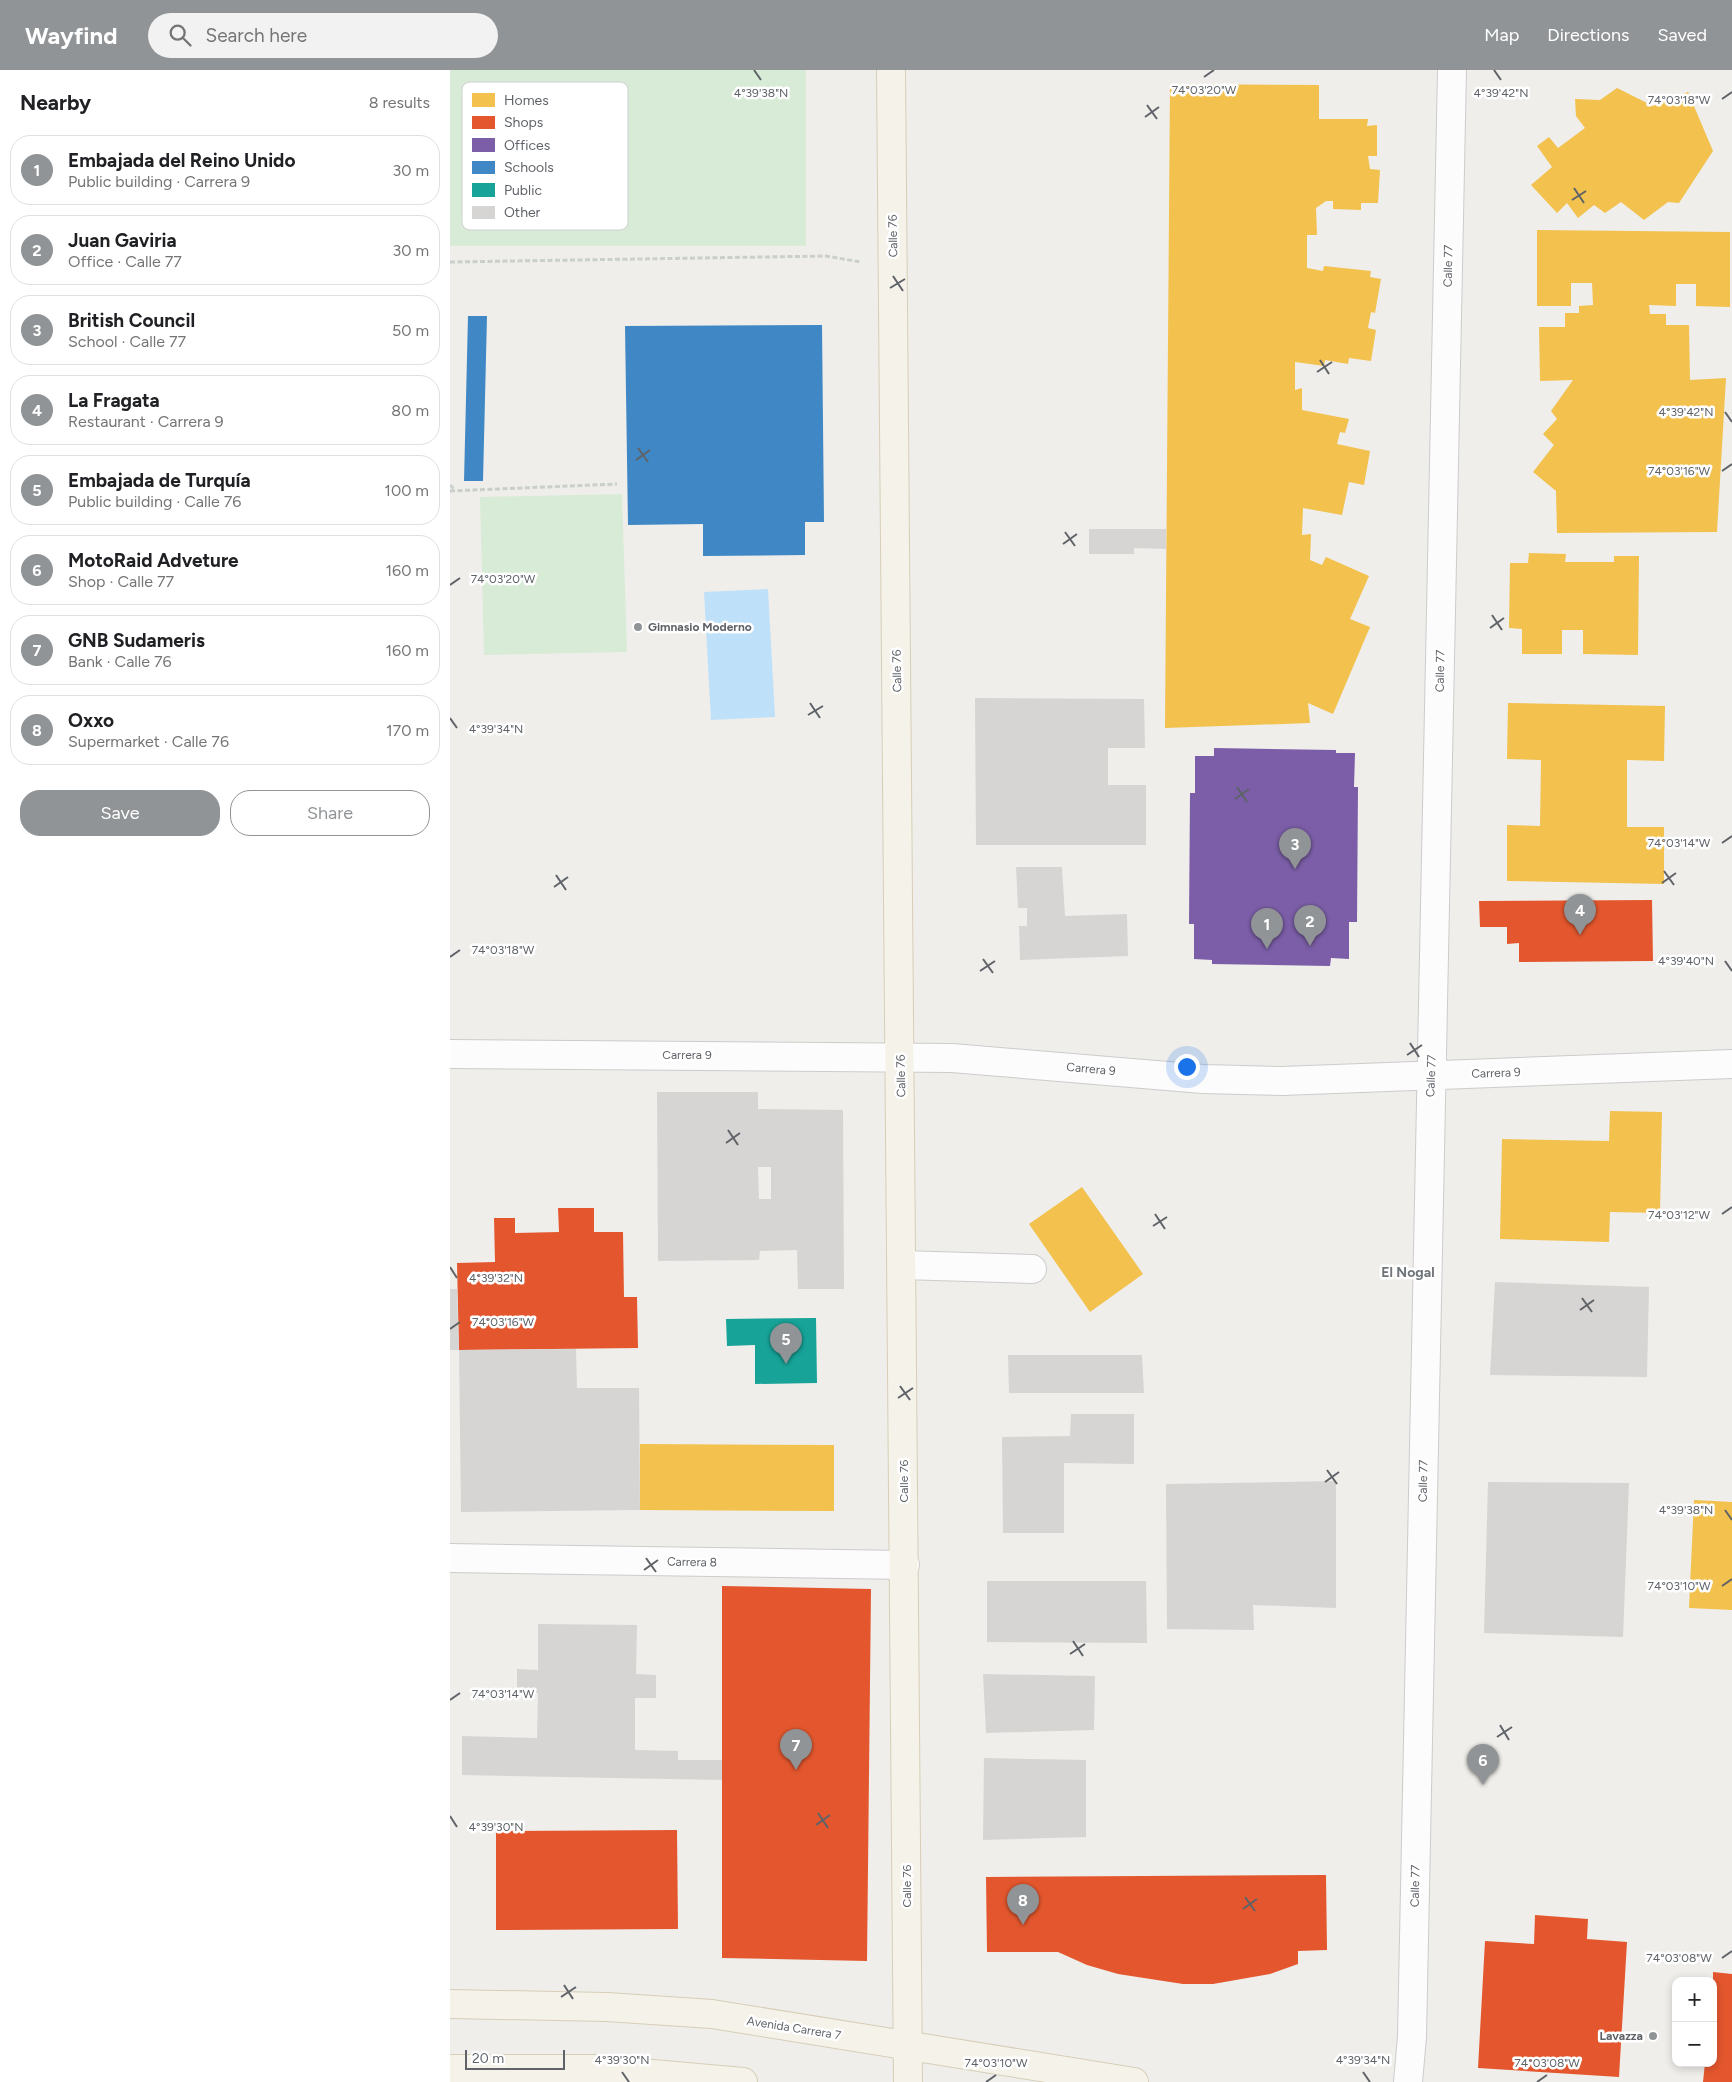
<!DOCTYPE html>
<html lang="en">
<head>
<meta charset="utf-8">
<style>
	:root { --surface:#fff; --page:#f2f2f2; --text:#202124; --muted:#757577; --line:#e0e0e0; --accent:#919496 }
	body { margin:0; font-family:Figtree,sans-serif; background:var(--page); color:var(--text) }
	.controls { position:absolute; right:15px; bottom:15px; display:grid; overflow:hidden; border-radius:10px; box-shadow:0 2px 8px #0003 }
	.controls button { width:45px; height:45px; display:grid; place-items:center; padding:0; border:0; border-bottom:1px solid var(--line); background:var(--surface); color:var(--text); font:25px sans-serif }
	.scale { position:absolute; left:15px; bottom:12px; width:100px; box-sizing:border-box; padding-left:5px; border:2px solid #5f6368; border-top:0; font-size:14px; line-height:18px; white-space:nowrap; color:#5f6368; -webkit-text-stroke:4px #fff; paint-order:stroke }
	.you { position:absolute; left:736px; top:996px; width:18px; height:18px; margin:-12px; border:4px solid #fff; border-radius:50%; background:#1a73e8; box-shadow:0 0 0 8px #1a73e833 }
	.badge { display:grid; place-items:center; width:32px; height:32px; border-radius:50%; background:var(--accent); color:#fff; font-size:16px; font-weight:700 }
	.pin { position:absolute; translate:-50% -41px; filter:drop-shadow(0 1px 2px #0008) }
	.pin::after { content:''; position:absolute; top:26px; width:18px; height:15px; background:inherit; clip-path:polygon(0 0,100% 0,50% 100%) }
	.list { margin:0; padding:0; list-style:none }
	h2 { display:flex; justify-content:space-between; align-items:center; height:65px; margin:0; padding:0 20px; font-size:21px }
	h2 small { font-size:16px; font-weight:400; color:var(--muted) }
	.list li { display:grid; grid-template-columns:32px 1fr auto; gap:15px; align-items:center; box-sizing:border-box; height:70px; margin:0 10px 10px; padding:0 10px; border:1px solid var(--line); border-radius:20px }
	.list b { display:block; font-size:19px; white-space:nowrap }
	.list p { margin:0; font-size:16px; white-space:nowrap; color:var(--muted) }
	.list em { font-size:16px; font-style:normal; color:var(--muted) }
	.actions { display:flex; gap:10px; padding:15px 20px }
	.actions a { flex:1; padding:11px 0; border:1px solid var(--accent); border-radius:20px; text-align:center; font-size:18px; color:var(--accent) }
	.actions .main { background:var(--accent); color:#fff }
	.icon { flex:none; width:28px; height:28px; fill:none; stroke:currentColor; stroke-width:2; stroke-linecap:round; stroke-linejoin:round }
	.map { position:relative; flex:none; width:1282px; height:2012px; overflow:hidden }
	header { display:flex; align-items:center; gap:30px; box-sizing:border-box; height:70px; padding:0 25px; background:var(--accent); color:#fff }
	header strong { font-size:24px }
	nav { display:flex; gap:28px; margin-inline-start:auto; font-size:18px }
	.search { width:350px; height:45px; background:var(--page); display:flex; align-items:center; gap:12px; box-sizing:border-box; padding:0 18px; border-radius:28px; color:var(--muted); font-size:19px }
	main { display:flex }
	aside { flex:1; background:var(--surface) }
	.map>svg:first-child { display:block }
</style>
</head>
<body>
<header>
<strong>Wayfind</strong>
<div class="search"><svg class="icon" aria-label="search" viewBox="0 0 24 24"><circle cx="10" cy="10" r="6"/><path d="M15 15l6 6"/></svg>Search here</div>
<nav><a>Map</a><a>Directions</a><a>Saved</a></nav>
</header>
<main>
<aside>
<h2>Nearby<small>8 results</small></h2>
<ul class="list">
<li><span class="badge">1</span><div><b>Embajada del Reino Unido</b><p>Public building · Carrera 9</p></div><em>30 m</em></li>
<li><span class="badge">2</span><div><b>Juan Gaviria</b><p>Office · Calle 77</p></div><em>30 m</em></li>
<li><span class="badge">3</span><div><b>British Council</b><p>School · Calle 77</p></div><em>50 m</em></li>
<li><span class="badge">4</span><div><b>La Fragata</b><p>Restaurant · Carrera 9</p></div><em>80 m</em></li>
<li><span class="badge">5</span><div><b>Embajada de Turquía</b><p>Public building · Calle 76</p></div><em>100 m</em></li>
<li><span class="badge">6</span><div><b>MotoRaid Adveture</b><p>Shop · Calle 77</p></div><em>160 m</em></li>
<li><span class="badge">7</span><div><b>GNB Sudameris</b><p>Bank · Calle 76</p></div><em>160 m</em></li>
<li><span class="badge">8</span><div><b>Oxxo</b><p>Supermarket · Calle 76</p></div><em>170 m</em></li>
</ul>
<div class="actions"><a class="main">Save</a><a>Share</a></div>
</aside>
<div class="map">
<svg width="1282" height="2012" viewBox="0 0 1282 2012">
	<rect width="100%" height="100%" fill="#efeeea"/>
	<path fill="#d8ebd6" d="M 0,0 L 356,0 L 356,176 L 0,176 Z
		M 172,424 L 177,582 L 34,585 L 30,427 Z"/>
	<path fill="#bfe0f9" d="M 318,519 L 325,647 L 261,650 L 254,522 Z"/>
	<path fill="#f2c14e" d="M 720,14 L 869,15 L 869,49 L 918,49 L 917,56 L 927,55 L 927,86 L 918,86 L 920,99 L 930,100 L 928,133 L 911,133 L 911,140 L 883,139 L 883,131 L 876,131 L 866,138 L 867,165 L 857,165 L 857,198 L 873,201 L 874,196 L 921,201 L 920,207 L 931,209 L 925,243 L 921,242 L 918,258 L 926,260 L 921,291 L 899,288 L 898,294 L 875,290 L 874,296 L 845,292 L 845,320 L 852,318 L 852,340 L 899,349 L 895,363 L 890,362 L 887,374 L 920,381 L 914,415 L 899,412 L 892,445 L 853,438 L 852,465 L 861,464 L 860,490 L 872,495 L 876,487 L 919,506 L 900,549 L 920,557 L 883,644 L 858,633 L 860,653 L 715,658 Z
		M 1167,18 L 1203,36 L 1238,22 L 1263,81 L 1229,133 L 1218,132 L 1194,150 L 1171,132 L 1155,143 L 1144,135 L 1128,148 L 1117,133 L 1107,143 L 1081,115 L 1102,97 L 1087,76 L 1099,67 L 1108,78 L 1135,58 L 1126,46 L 1125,29 L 1150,30 Z
		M 1087,160 L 1280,162 L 1280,237 L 1246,236 L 1246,214 L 1226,214 L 1226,236 L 1199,235 L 1200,244 L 1216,244 L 1216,255 L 1239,255 L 1240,310 L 1276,308 L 1267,462 L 1107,463 L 1106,421 L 1083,402 L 1104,375 L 1093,364 L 1107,349 L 1101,341 L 1123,310 L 1090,311 L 1089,257 L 1115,257 L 1115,243 L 1129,243 L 1129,236 L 1143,235 L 1142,213 L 1121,213 L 1121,236 L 1087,236 Z
		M 1079,483 L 1116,484 L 1115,492 L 1164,492 L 1164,486 L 1189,486 L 1188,585 L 1133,584 L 1133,560 L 1112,560 L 1112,584 L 1072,584 L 1072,559 L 1059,558 L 1060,493 L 1078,493 Z
		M 1058,633 L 1215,636 L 1214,691 L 1177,690 L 1177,757 L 1214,757 L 1214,814 L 1057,811 L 1057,755 L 1090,756 L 1091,690 L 1057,689 Z
		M 1160,1041 L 1212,1042 L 1210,1143 L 1160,1142 L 1159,1172 L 1050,1169 L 1052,1069 L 1159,1071 Z
		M 632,1117 L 693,1204 L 640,1242 L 579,1154 Z
		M 190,1374 L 384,1375 L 384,1441 L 190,1440 Z
		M 1244,1430 L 1282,1432 L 1282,1540 L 1239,1538 Z"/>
	<path fill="#e4572e" d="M 1202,830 L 1203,891 L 1069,892 L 1069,873 L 1057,874 L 1057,857 L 1030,857 L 1029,831 Z
		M 108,1138 L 144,1138 L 144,1162 L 173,1162 L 174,1227 L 187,1227 L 188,1278 L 9,1280 L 7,1193 L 45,1192 L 44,1148 L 65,1148 L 65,1163 L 109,1162 Z
		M 272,1516 L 421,1519 L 417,1891 L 272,1888 Z
		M 227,1760 L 228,1859 L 46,1860 L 46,1761 Z
		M 876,1805 L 877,1880 L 848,1881 L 848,1894 L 820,1904 L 763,1914 L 733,1914 L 668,1904 L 637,1895 L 608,1882 L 537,1882 L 536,1807 Z
		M 1085,1845 L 1138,1849 L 1137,1869 L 1177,1872 L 1169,2007 L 1028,1998 L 1035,1871 L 1084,1874 Z
		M 1263,1902 L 1282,1904 L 1282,2012 L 1253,2012 L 1255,1993 L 1263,1993 Z"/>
	<path fill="#7b5ea7" d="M 764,678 L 886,680 L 886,683 L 905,683 L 904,717 L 908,717 L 907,852 L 899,852 L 899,889 L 881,888 L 880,896 L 762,894 L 762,890 L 744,889 L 744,854 L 739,854 L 740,723 L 745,723 L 745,686 L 764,686 Z"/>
	<path fill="#3f88c5" d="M 18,246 L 37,246 L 33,411 L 14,411 Z
		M 372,255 L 374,452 L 355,452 L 355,485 L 253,486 L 253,454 L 178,455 L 175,256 Z"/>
	<path fill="#17a398" d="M 366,1248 L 367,1313 L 305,1314 L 305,1275 L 277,1276 L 276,1249 Z"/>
	<path fill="#d6d5d3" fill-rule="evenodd" d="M 639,459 L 716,459 L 716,479 L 684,478 L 684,484 L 639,484 Z
		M 525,628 L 694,629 L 695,678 L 658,678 L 658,715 L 696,715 L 696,775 L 526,775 Z
		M 566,797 L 612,797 L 615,846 L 677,844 L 678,886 L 570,890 L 569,856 L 577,856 L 577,838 L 568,838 Z
		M 207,1022 L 308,1022 L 308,1039 L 393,1040 L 394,1219 L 348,1219 L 347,1180 L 310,1181 L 309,1190 L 208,1191 ZM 308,1097 L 321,1097 L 321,1129 L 309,1129 Z
		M 1045,1212 L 1199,1217 L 1197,1307 L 1040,1305 Z
		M 0,1219 L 7,1219 L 9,1280 L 126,1279 L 127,1318 L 189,1318 L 190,1440 L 11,1442 L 9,1280 L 0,1280 Z
		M 558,1285 L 692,1285 L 694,1323 L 559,1323 Z
		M 621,1344 L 684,1344 L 684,1394 L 614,1393 L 614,1463 L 553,1463 L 552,1367 L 620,1366 Z
		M 886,1411 L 886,1538 L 803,1535 L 804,1560 L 717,1559 L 716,1414 Z
		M 1038,1412 L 1179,1413 L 1173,1567 L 1034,1563 Z
		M 537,1511 L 696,1511 L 697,1573 L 537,1572 Z
		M 88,1554 L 187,1555 L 186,1604 L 206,1605 L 206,1628 L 185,1628 L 185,1680 L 228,1681 L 228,1690 L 272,1690 L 272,1710 L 12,1705 L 12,1666 L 87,1668 L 88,1623 L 67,1623 L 67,1599 L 88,1600 Z
		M 533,1604 L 645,1606 L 644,1660 L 536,1663 Z
		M 534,1688 L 636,1690 L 636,1767 L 533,1770 Z"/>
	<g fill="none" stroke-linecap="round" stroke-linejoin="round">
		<g stroke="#cbcccc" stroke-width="30">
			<path id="minor" d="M 0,984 L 502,988 L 753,1009 L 832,1011 L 1282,994
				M 452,1195 L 582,1199
				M 0,1488 L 455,1495
				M 958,2012 L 962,1967 L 1002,0"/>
		</g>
		<g stroke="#d7ceb8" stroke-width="30">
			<path id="major" d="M 441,0 L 458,2012
				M 0,1934 L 157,1937 L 262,1944 L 684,2012
				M 0,1999 L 146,1999 L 293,2012"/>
		</g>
		<path stroke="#cacfcc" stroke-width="3" stroke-dasharray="5 2.5" stroke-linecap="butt" d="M 0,192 L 376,186 L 411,192
			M 0,415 L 5,420
			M 0,421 L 167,414"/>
		<use href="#minor" stroke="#fdfcfc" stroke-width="28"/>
		<use href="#major" stroke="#f4f2e9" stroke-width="28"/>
	</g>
	<path fill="none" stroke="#5f6368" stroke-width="2" d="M 304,0 L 311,10M 1044,0 L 1051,10M 754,7 L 764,0M 1272,29 L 1282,22M 697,35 L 707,49M 695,47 L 709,37M 1124,118 L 1134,133M 1122,130 L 1136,121M 443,206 L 453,221M 440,218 L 455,209M 870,290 L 879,304M 867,302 L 882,292M 1275,342 L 1282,352M 188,378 L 198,392M 186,390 L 200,380M 1272,401 L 1282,394M 615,462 L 625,476M 613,474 L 627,464M 0,515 L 10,508M 1042,545 L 1052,560M 1040,558 L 1054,548M 360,633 L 370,648M 358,645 L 373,636M 0,648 L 7,658M 787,717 L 797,732M 785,729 L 799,719M 1272,773 L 1282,766M 1214,801 L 1224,815M 106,805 L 116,820M 1212,813 L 1226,803M 104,817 L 118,807M 0,887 L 10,880M 533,889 L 543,903M 1275,891 L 1282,901M 530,901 L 545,891M 960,973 L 969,987M 957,985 L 972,975M 278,1060 L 288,1075M 276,1073 L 290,1063M 705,1144 L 715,1159M 1272,1144 L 1282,1137M 703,1156 L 717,1147M 0,1197 L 7,1208M 1132,1228 L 1142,1242M 1130,1240 L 1144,1230M 0,1259 L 10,1252M 450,1316 L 460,1330M 448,1328 L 463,1318M 877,1400 L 887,1414M 875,1412 L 889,1402M 1275,1440 L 1282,1450M 196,1488 L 206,1502M 194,1500 L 208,1490M 1272,1516 L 1282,1509M 623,1571 L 633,1586M 620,1584 L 635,1574M 0,1630 L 10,1623M 1050,1655 L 1059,1670M 1047,1667 L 1062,1657M 368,1743 L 378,1758M 0,1746 L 7,1757M 366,1755 L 380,1745M 795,1827 L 805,1841M 793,1839 L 807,1829M 1272,1888 L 1282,1881M 114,1915 L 123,1929M 111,1927 L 126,1917M 172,2002 L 179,2012M 913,2002 L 920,2012M 536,2012 L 546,2005M 1087,2012 L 1097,2005"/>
	<g fill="#919496" stroke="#fff" stroke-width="2">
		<circle cx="188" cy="557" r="5"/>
		<circle cx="1203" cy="1966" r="5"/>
	</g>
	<g text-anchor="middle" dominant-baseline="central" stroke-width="5" stroke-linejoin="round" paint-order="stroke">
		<g font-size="12" fill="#5f6368" stroke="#fff">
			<text transform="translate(443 166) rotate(-91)">Calle 76</text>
			<text transform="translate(998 196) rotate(-89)">Calle 77</text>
			<text transform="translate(447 601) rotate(-91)">Calle 76</text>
			<text transform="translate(990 601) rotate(-89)">Calle 77</text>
			<text x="237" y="985">Carrera 9</text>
			<text transform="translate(641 999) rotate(5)">Carrera 9</text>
			<text transform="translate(1046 1003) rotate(-2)">Carrera 9</text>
			<text transform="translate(451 1006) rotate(-91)">Calle 76</text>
			<text transform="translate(981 1006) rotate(-88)">Calle 77</text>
			<text transform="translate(454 1411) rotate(-90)">Calle 76</text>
			<text transform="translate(973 1411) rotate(-89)">Calle 77</text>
			<text transform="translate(242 1492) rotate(1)">Carrera 8</text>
			<text transform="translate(457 1816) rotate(-90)">Calle 76</text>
			<text transform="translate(965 1816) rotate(-89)">Calle 77</text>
			<text transform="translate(344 1958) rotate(9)">Avenida Carrera 7</text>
		</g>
		<g font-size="12" font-weight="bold" fill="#5f6368" stroke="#fff" text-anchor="start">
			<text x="198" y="557">Gimnasio Moderno</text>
			<text x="1193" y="1966" text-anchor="end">Lavazza</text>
		</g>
		<g font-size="14" font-weight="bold" fill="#70757a" stroke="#fff">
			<text x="958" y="1202">El Nogal</text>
		</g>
	</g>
	<rect x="12" y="12" width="166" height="148" rx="8" fill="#fff" stroke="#cfd0d2" stroke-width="1"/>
	<rect x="22" y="23" width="23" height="14" fill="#f2c14e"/>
	<rect x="22" y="46" width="23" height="13" fill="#e4572e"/>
	<rect x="22" y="68" width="23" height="14" fill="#7b5ea7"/>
	<rect x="22" y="91" width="23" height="13" fill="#3f88c5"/>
	<rect x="22" y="113" width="23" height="14" fill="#17a398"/>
	<rect x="22" y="136" width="23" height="13" fill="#d6d5d3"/>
	<g font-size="14" fill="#5f6368">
		<text x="54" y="35">Homes</text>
		<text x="54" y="57">Shops</text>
		<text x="54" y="80">Offices</text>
		<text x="54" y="102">Schools</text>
		<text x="54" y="125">Public</text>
		<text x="54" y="147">Other</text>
	</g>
	<g font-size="12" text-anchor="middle" fill="#5f6368" stroke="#fff" stroke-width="5" stroke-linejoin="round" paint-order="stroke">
		<text x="754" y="24">74°03'20"W</text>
		<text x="311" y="27">4°39'38"N</text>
		<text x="1051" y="27">4°39'42"N</text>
		<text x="1229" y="34">74°03'18"W</text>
		<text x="1236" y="346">4°39'42"N</text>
		<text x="1229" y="405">74°03'16"W</text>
		<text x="53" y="513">74°03'20"W</text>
		<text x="46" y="663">4°39'34"N</text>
		<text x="1229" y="777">74°03'14"W</text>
		<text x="53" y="884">74°03'18"W</text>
		<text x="1236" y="895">4°39'40"N</text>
		<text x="1229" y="1149">74°03'12"W</text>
		<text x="46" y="1212">4°39'32"N</text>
		<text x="53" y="1256">74°03'16"W</text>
		<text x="1236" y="1444">4°39'38"N</text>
		<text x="1229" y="1520">74°03'10"W</text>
		<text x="53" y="1628">74°03'14"W</text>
		<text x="46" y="1761">4°39'30"N</text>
		<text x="1229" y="1892">74°03'08"W</text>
		<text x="172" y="1994">4°39'30"N</text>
		<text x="913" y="1994">4°39'34"N</text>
		<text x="546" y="1997">74°03'10"W</text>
		<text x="1097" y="1997">74°03'08"W</text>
	</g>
</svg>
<div class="controls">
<button>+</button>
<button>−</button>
</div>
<div class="scale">20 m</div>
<div class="you"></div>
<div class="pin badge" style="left:817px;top:879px">1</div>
<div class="pin badge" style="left:860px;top:876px">2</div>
<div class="pin badge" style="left:845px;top:799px">3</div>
<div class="pin badge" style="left:1130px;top:865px">4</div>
<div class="pin badge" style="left:336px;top:1294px">5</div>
<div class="pin badge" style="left:1033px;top:1715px">6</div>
<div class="pin badge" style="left:346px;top:1700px">7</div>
<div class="pin badge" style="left:573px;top:1855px">8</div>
</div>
</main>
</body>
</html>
